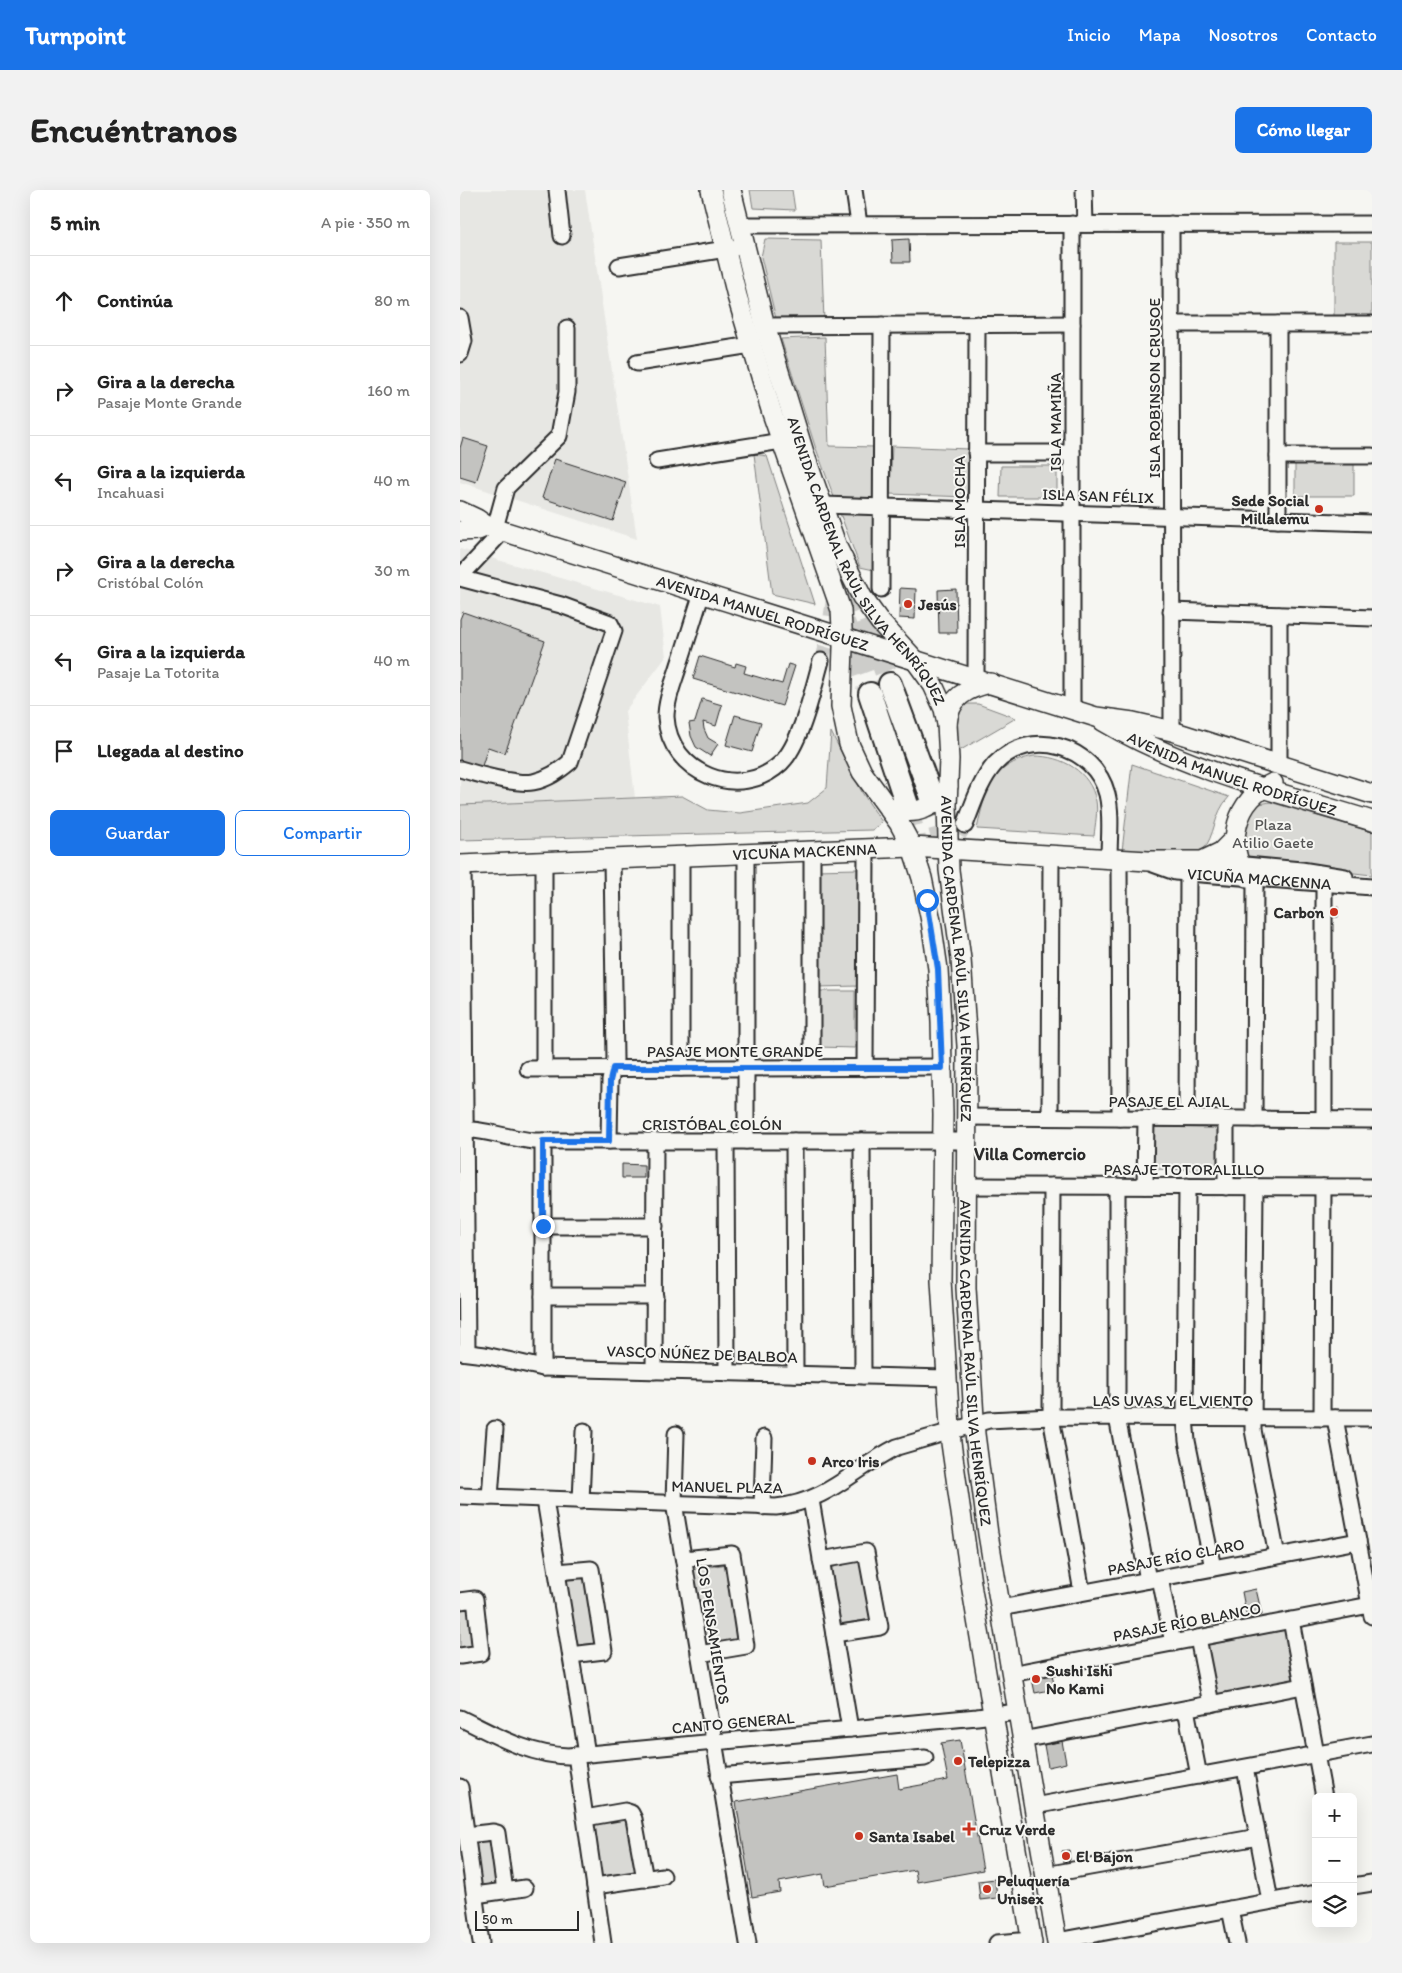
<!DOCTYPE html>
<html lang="es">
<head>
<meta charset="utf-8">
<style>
	:root { --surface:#fff; --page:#f2f2f2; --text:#222; --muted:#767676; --line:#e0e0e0; --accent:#1a73e8 }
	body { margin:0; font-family:Itim,sans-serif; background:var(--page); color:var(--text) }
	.controls { position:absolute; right:15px; bottom:15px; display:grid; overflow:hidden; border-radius:8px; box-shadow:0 5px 20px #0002 }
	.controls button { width:45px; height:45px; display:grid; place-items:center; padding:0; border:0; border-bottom:1px solid var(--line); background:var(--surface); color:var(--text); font:25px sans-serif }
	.scale { position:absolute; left:15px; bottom:12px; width:104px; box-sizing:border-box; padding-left:5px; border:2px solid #2b2b2b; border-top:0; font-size:14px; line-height:18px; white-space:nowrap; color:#2b2b2b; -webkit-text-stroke:4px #f6f6f2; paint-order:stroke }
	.stop { position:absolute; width:15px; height:15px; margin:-11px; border:4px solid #1a73e8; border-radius:50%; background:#fff }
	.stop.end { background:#1a73e8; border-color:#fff; box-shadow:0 1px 5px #0008 }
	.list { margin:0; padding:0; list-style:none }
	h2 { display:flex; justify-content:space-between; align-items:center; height:65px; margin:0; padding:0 20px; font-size:21px }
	h2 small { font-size:16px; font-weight:400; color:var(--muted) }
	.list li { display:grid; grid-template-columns:32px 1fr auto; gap:15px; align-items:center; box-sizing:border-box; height:90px; padding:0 20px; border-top:1px solid var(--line) }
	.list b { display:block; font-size:19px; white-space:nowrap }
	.list p { margin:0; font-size:16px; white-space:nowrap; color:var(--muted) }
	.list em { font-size:16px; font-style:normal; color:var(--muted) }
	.actions { display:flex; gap:10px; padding:15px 20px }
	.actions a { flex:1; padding:11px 0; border:1px solid var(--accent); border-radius:8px; text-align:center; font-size:18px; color:var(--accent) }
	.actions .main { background:var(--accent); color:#fff }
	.icon { flex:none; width:28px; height:28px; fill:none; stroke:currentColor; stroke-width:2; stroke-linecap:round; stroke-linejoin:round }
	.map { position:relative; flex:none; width:912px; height:1753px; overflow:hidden; border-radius:8px }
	header { display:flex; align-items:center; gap:30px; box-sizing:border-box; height:70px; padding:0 25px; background:var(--accent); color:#fff }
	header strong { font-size:24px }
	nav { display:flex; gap:28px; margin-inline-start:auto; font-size:18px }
	.intro { display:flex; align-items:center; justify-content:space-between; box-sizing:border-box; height:120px; padding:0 30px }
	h1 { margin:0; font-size:35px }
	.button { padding:12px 22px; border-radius:8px; background:var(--accent); color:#fff; font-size:18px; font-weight:700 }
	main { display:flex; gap:30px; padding:0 30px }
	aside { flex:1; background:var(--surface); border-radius:8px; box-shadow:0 5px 20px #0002 }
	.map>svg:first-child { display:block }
</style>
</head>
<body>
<header>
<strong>Turnpoint</strong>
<nav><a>Inicio</a><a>Mapa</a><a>Nosotros</a><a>Contacto</a></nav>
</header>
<div class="intro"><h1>Encuéntranos</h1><a class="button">Cómo llegar</a></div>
<main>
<aside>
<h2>5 min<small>A pie · 350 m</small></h2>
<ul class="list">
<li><svg class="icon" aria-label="ahead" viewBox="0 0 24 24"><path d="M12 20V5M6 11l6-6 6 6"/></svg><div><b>Continúa</b></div><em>80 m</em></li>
<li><svg class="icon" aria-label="right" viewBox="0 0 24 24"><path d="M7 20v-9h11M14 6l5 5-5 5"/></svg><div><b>Gira a la derecha</b><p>Pasaje Monte Grande</p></div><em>160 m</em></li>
<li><svg class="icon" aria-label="left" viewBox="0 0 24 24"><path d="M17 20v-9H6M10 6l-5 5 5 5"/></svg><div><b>Gira a la izquierda</b><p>Incahuasi</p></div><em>40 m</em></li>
<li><svg class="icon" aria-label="right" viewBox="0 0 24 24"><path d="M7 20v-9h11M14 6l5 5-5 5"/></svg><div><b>Gira a la derecha</b><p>Cristóbal Colón</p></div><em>30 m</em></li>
<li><svg class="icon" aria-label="left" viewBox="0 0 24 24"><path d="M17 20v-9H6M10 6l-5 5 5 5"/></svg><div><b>Gira a la izquierda</b><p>Pasaje La Totorita</p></div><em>40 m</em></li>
<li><svg class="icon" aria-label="arrive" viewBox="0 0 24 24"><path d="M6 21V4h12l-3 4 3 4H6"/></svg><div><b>Llegada al destino</b></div></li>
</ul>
<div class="actions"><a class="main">Guardar</a><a>Compartir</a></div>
</aside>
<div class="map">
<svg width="912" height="1753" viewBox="0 0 912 1753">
	<rect width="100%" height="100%" fill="#f6f6f2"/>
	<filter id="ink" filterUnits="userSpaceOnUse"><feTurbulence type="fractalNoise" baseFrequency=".02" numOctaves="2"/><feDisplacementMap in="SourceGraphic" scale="10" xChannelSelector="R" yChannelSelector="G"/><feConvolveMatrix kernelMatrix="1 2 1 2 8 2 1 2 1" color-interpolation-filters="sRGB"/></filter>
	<g filter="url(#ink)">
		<path fill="#e7e7e3" d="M 0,0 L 125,0 L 177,349 L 0,292 Z
			M 0,359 L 200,417 L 206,467 L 165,521 L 175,608 L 0,615 Z"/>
		<path fill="#d9d9d5" stroke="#828280" d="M 290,0 L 332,0 L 335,20 L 293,18 Z
			M 305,49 L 361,50 L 364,131 L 317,133 L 301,67 Z
			M 874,52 L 912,52 L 912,128 L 874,128 Z
			M 365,147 L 369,256 L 416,257 L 414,380 L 400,377 L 355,256 L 321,149 Z
			M 432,256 L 509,259 L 507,307 L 430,304 Z
			M 294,264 L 307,266 L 355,414 L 312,404 Z
			M 835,271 L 894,271 L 894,306 L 835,306 Z
			M 541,276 L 597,276 L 597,307 L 540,307 Z
			M 506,514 L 518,514 L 556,528 L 499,561 C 496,541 489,529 506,514 Z
			M 371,542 L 403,604 L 422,632 L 412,640 L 0,650 L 0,615 L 222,606 L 248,620 L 280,623 L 348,613 L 367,598 Z
			M 574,566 C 602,566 630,581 636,611 C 638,621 635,635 634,646 L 517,639 C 525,602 531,574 574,566 Z
			M 672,574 L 769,607 C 752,625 757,644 741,663 L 662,661 Z
			M 810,612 L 912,642 L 912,685 L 787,671 L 782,647 L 794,615 Z
			M 398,679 L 399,796 L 356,797 L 355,680 Z
			M 358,801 L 395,801 L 395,858 L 357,857 Z
			M 689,937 L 758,938 L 758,980 L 689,979 Z
			M 408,1369 L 417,1428 L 381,1434 L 371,1375 Z
			M 268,1374 L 278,1450 L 240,1456 L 230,1380 Z
			M 126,1383 L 136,1453 L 112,1456 L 102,1387 Z
			M 11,1414 L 17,1456 L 0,1459 L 0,1416 Z
			M 825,1440 L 835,1491 L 758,1506 L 747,1455 Z
			M 164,1626 L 169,1629 L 179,1679 L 175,1687 L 141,1694 L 132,1634 Z
			M 31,1645 L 41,1694 L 21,1698 L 14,1647 Z"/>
		<path fill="#c3c3c0" stroke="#2b2b2b" d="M 449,49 L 450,72 L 433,72 L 432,50 Z
			M 3,248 L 28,256 L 16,292 L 0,287 L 0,258 Z
			M 95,269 L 166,292 L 153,331 L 82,308 Z
			M 440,398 L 456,399 L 455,429 L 439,428 Z
			M 496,399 L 497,443 L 479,443 L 478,400 Z
			M 3,422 L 85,451 L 45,563 L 28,557 L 21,579 L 0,572 L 0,429 Z
			M 240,466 L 275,477 L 276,473 L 286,476 L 284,483 L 322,494 L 328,474 L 335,476 L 322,516 L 233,489 Z
			M 242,509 L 262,515 L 256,536 L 243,532 L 244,539 L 248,548 L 258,554 L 250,566 L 236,557 L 231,546 L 229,533 L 235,532 Z
			M 275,525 L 301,532 L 292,562 L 266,555 Z
			M 871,717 L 878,717 L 878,727 L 870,727 Z
			M 162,974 L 184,975 L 184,988 L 162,988 Z
			M 796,1399 L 802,1425 L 787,1428 L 782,1402 Z
			M 591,1480 L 595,1499 L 575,1503 L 571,1484 Z
			M 500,1550 L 523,1680 L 457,1692 L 455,1680 L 365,1696 L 363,1684 L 319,1692 L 320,1702 L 292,1707 L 276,1612 L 437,1584 L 439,1599 L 488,1590 L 481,1553 Z
			M 602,1551 L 606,1573 L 588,1577 L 584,1555 Z
			M 609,1660 L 610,1670 L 604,1672 L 602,1661 Z
			M 535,1689 L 537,1708 L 520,1710 L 518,1691 Z"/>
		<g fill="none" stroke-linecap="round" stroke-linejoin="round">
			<path stroke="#cdcdca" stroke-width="15" stroke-dasharray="15 8" stroke-linecap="butt" d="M 361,471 L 368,447 L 374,406
				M 486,664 L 493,655 L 505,635"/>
			<path stroke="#cdcdca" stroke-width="22" stroke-dasharray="22 11" stroke-linecap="butt" d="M 395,399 L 430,494
				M 384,432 L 410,504
				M 471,605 L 485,660
				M 447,615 L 460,670"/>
			<g stroke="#2b2b2b" stroke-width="19">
				<g id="minor">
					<path d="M 97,0 L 102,46"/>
					<path d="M 394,0 L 399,34"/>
					<path d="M 624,0 L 625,34"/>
					<path d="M 612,34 L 612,519"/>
					<path d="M 711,34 L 712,541"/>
					<path d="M 280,35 L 912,34"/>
					<path d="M 159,76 L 285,56"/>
					<path d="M 0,128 L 4,151 L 0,164"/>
					<path d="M 711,134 L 912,134"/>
					<path d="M 818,134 L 818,330"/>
					<path d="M 305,136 L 612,134"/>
					<path d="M 177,173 L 291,155"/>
					<path d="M 516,263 L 612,263"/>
					<path d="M 818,266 L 912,266"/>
					<path d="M 197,271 L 321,251"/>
					<path d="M 363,315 L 912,333"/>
					<path d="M 35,338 L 46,298 L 99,246 L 107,202 L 107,138"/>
					<path d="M 0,387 L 43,341"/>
					<path d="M 0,388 L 101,415 L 150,433 L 154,441 L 110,572 C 99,581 88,589 73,592 C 57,595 16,584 0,579"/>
					<path d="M 421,399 L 422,135"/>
					<path d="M 242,403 C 234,427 227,451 219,475 C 214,492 206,509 206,527 C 209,584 280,612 321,573 C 341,554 353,499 361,471"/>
					<path d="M 711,421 L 912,428"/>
					<path d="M 516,489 L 517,134"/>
					<path d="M 819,575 L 819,425"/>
					<path d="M 505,635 C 513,615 520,591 535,574 C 570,537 634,555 647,604 C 652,624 649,648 649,668"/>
					<path d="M 221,666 L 221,878"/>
					<path d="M 659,669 L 660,928"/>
					<path d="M 742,671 L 841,680 L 885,687"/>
					<path d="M 84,673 L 84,879"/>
					<path id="s1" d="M 693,674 L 715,682 L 728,683 L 912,697"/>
					<path d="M 3,675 L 7,1162"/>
					<path d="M 352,878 L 352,660"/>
					<path d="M 405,878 L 406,658"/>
					<path d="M 68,879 L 482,877"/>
					<path d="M 506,927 L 912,930"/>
					<path d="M 590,927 L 591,665"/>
					<path d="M 727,928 L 728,683"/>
					<path d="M 766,929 L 766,997"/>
					<path d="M 794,929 L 795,688"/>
					<path d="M 864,929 L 864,694"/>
					<path d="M 0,939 C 25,939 49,949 74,951 L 506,951"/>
					<path d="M 149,951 L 150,891 L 155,869 L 152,670"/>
					<path d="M 266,951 L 267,1183"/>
					<path d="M 286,951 L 286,663"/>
					<path d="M 334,951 L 335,1184"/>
					<path d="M 402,951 L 403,1186"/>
					<path d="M 506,996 L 912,997"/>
					<path d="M 592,996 L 591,1227 L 622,1402"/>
					<path d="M 657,996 L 657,1227 L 688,1390"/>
					<path d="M 685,996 L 686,928"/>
					<path d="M 727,996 L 725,1228 L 727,1251 L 753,1378"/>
					<path d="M 795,997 L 793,1240 L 817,1366"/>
					<path d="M 83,1036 L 195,1036"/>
					<path d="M 83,1106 L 195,1106"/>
					<path d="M 0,1162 L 25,1165 L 83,1178 L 486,1188"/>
					<path d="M 83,1178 L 83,951"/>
					<path d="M 194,1181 L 195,951"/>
					<path d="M 862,1228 L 863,997"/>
					<path d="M 875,1228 L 912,1426"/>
					<path d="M 216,1244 L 214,1313 L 288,1753"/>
					<path d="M 0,1306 L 316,1317 C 368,1312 393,1279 437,1257 L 529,1230 L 591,1227 L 912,1228"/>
					<path d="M 30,1307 L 35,1239"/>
					<path d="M 85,1310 L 127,1564"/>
					<path d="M 351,1310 L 390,1539"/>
					<path d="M 121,1311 L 124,1241"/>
					<path d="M 302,1317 L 304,1248"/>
					<path d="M 224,1369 L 272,1364 L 286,1456 L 239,1464"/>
					<path d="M 361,1370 L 406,1362 L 420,1437 L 374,1444"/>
					<path d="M 97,1382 L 131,1379 L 144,1461 L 111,1465"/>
					<path d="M 700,1388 L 713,1453"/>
					<path d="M 0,1411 L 15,1409 L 21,1463 L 0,1466"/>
					<path d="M 540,1418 L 898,1351"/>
					<path d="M 831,1430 L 864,1607"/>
					<path d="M 738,1448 L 751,1514"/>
					<path d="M 551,1484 L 910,1415"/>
					<path d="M 726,1519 L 739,1586"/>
					<path d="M 0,1528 C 35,1545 68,1565 108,1566 L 517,1527 L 557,1522"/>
					<path d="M 562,1550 L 843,1496"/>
					<path d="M 116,1565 L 143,1753"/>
					<path d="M 785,1578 L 810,1711"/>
					<path d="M 259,1586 L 465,1568"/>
					<path d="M 0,1597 L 21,1753"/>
					<path d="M 574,1616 L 912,1554"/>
					<path d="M 125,1628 L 165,1621 L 171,1623 L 174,1629 L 185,1689"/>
					<path d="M 6,1645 L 33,1642 L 37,1643 L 45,1701"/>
					<path d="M 585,1685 L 798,1647"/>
					<path d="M 135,1696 L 203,1686"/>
					<path d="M 893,1696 L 912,1693"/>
					<path d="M 15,1705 L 65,1698"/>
					<path d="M 770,1719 L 777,1753"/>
					<path d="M 597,1751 L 856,1703"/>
					<path d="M 537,1753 L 571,1750"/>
				</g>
			</g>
			<g stroke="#2b2b2b" stroke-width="22">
				<g id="major">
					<path d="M 251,0 L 277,106 L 312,223 L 381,420 L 383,457 L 381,516 L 389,554 L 402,582 L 439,633 L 452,657 L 462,688 L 471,731 L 478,779 L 481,831 L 483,925 L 481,1090 L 491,1253 L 512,1400 L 572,1753"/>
					<path id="s2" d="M 271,0 L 305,136 L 345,266 L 377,357 L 402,407 L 420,432 L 455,470 L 473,495 L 484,519 L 487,534 L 489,569 L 487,615 L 489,680 L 501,769 L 507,856 L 506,1098 L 515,1244 L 528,1344 L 597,1753"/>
					<path id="s3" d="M 0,321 L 17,329 L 27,336 L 636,527 L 673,532 L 712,541 L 912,604"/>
					<path d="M 0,341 L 18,340 L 27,336"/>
					<path id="s4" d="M 643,531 C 725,580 821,603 912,631"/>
					<path d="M 487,534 C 489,507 507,498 531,493"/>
					<path d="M 431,618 C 455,627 476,618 488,596"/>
					<path id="s5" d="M 0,675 L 452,657 L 688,671 L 742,671 L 761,662 L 774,649"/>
					<path d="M 787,687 C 764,654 776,609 813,593"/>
				</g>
			</g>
			<g stroke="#2b2b2b" stroke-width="26">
				<path id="highway" d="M 430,494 L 471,605
					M 410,504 L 447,615"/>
			</g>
			<use href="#minor" stroke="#f6f6f2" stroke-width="15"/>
			<use href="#major" stroke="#f6f6f2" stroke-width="19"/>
			<use href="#highway" stroke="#f6f6f2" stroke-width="22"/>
		</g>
	</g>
	<g fill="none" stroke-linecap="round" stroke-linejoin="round" filter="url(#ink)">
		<path stroke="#1a73e8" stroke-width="6" d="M 83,1036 L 83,951 L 149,951 L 150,891 L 153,878 L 482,878 L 478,779 L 467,710"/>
	</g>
	<g fill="#c8321e" stroke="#f6f6f2" stroke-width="2">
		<circle cx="859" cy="319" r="5"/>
		<circle cx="448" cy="414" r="5"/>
		<circle cx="874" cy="722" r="5"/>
		<circle cx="352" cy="1271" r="5"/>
		<circle cx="576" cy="1489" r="5"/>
		<circle cx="498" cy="1571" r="5"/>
		<path d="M506.5 1631.5h5v5h5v5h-5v5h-5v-5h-5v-5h5z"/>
		<circle cx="399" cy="1646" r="5"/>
		<circle cx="606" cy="1666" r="5"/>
		<circle cx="527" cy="1699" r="5"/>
	</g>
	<g text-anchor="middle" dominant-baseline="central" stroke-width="4" stroke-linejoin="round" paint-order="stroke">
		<g font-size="16" fill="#2b2b2b" stroke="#f6f6f2">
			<text transform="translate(694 198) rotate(-90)">ISLA ROBINSON CRUSOE</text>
			<text transform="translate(595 232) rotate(-90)">ISLA MAMIÑA</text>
			<text transform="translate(638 306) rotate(2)">ISLA SAN FÉLIX</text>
			<text transform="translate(499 312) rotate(-90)">ISLA MOCHA</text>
			<text stroke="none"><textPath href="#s2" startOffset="399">AVENIDA CARDENAL RAÚL SILVA HENRÍQUEZ</textPath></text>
			<text stroke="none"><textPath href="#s3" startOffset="320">AVENIDA MANUEL RODRÍGUEZ</textPath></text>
			<text stroke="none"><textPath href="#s4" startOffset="140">AVENIDA MANUEL RODRÍGUEZ</textPath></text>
			<text stroke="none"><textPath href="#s5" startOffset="345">VICUÑA MACKENNA</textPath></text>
			<text stroke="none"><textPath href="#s1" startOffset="108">VICUÑA MACKENNA</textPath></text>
			<text stroke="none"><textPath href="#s2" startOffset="819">AVENIDA CARDENAL RAÚL SILVA HENRÍQUEZ</textPath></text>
			<text x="275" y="861">PASAJE MONTE GRANDE</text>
			<text x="709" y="911">PASAJE EL AJIAL</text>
			<text x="252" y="934">CRISTÓBAL COLÓN</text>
			<text x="724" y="979">PASAJE TOTORALILLO</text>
			<text transform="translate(242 1164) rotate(2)">VASCO NÚÑEZ DE BALBOA</text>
			<text stroke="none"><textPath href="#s2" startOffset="1224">AVENIDA CARDENAL RAÚL SILVA HENRÍQUEZ</textPath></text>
			<text x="713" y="1210">LAS UVAS Y EL VIENTO</text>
			<text transform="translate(267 1297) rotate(1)">MANUEL PLAZA</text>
			<text transform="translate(716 1367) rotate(-11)">PASAJE RÍO CLARO</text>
			<text transform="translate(727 1432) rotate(-11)">PASAJE RÍO BLANCO</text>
			<text transform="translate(253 1441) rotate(81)">LOS PENSAMIENTOS</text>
			<text transform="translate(273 1533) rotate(-5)">CANTO GENERAL</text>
		</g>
		<g font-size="16" font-weight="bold" fill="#2b2b2b" stroke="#f6f6f2" text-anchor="start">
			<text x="849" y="310" text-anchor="end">Sede Social<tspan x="849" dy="18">Millalemu</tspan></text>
			<text x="458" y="414">Jesús</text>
			<text x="864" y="722" text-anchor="end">Carbon</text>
			<text x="362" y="1271">Arco Iris</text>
			<text x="586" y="1480">Sushi Ishi<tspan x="586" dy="18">No Kami</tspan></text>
			<text x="508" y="1571">Telepizza</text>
			<text x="519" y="1639">Cruz Verde</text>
			<text x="409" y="1646">Santa Isabel</text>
			<text x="616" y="1666">El Bajon</text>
			<text x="537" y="1690">Peluquería<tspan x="537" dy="18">Unisex</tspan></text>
		</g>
		<g font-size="16" fill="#565656" stroke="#f6f6f2">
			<text x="813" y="634">Plaza<tspan x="813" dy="18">Atilio Gaete</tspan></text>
		</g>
		<g font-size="18" font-weight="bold" fill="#2b2b2b" stroke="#f6f6f2">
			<text x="570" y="964">Villa Comercio</text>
		</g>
	</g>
</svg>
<div class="controls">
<button>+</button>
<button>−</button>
<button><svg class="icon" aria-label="layers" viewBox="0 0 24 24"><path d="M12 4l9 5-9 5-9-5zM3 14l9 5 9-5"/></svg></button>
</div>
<div class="scale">50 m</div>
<div class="stop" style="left:467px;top:710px"></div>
<div class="stop end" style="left:83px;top:1036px"></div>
</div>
</main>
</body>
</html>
